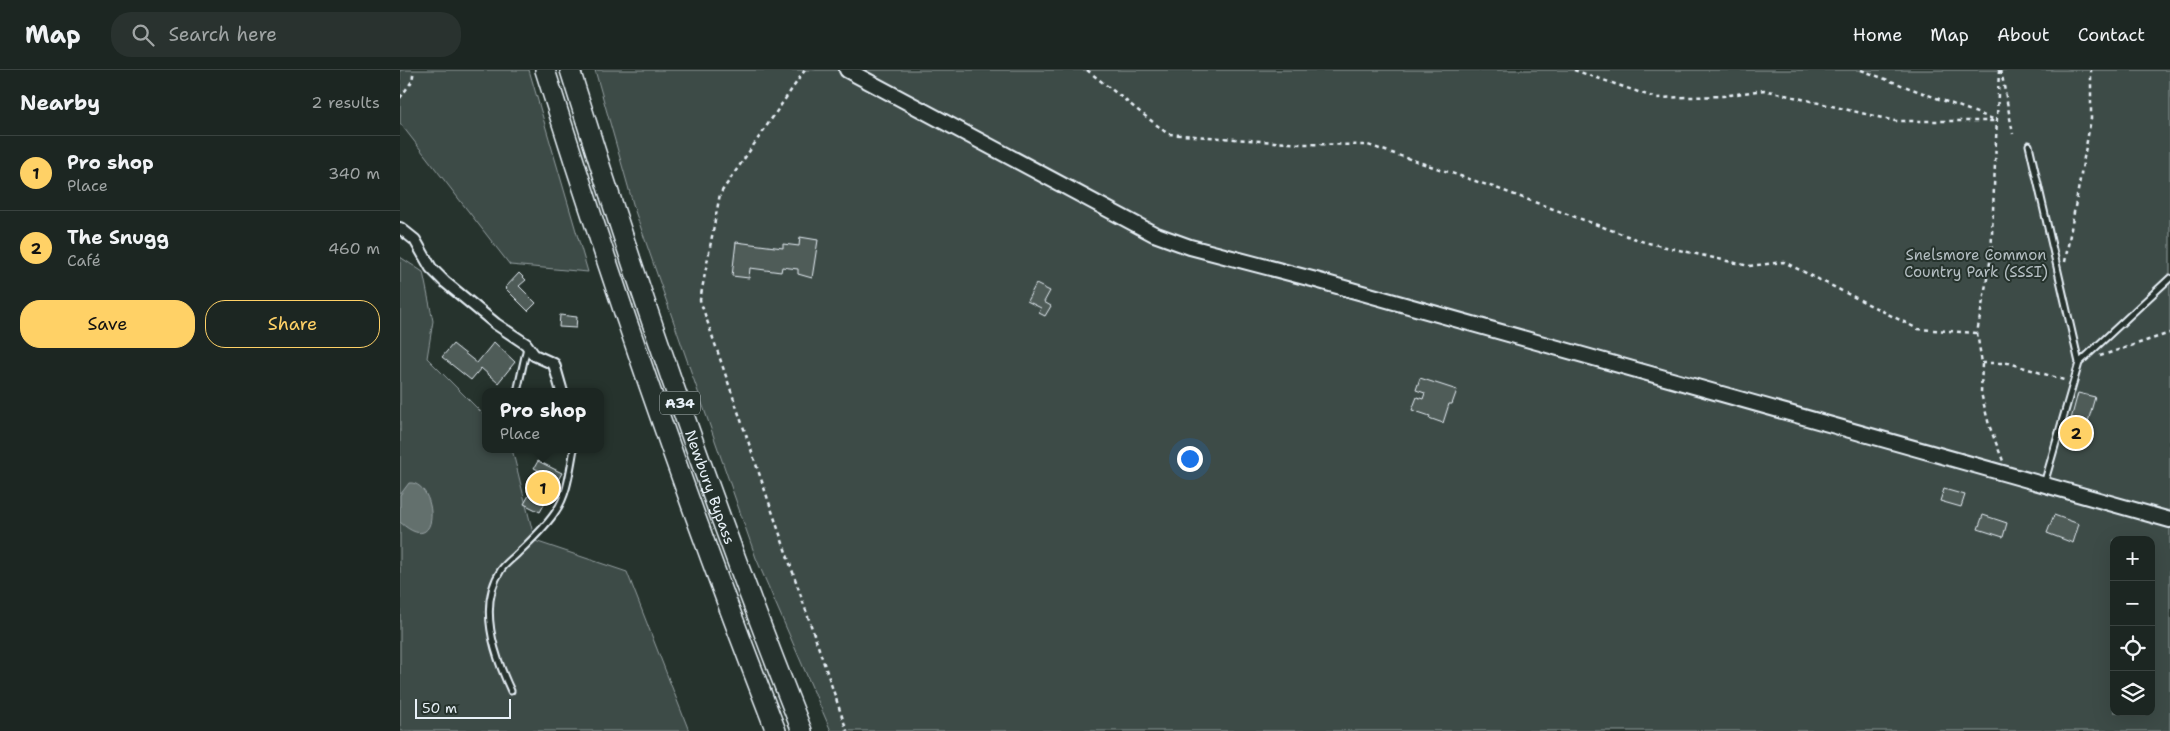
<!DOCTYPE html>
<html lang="en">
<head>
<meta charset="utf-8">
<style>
	:root { --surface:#1c2622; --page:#29322f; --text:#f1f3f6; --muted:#a0a5a5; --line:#3a4340; --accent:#ffd166 }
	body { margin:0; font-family:"Shantell Sans",sans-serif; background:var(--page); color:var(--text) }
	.controls { position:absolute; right:15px; bottom:15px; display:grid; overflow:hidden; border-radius:10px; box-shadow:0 5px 20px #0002 }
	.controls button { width:45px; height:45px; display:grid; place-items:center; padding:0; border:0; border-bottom:1px solid var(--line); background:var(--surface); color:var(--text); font:25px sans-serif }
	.scale { position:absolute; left:15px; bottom:12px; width:96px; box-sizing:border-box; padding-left:5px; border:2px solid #e8f1f8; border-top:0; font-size:14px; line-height:18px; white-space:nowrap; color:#e8f1f8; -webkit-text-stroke:4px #26332d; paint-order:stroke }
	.you { position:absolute; left:789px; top:388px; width:18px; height:18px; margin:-12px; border:4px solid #fff; border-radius:50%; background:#1a73e8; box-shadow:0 0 0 8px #1a73e833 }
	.badge { display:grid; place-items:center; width:32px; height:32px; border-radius:50%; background:var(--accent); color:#111; font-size:16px; font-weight:700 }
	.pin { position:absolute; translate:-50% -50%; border:2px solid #fff; box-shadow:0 1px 5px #0006 }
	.popup { position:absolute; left:82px; top:318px; width:122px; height:65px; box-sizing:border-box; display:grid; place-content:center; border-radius:10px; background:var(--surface); filter:drop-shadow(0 1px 4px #0005); font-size:16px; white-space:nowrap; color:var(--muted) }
	.popup b { font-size:19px; color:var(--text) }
	.popup::after { content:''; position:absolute; left:50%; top:100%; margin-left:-10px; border:10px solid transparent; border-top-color:var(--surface) }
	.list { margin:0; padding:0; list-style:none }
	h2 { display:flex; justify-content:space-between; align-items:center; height:65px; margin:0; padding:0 20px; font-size:21px }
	h2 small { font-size:16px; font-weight:400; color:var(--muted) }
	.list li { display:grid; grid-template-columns:32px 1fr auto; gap:15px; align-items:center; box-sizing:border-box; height:75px; padding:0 20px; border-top:1px solid var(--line) }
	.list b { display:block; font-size:19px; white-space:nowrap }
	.list p { margin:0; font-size:16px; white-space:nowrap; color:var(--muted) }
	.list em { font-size:16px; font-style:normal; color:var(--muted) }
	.actions { display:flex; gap:10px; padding:15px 20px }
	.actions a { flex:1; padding:11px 0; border:1px solid var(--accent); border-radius:20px; text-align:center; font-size:18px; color:var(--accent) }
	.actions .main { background:var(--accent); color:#111 }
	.icon { flex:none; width:28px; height:28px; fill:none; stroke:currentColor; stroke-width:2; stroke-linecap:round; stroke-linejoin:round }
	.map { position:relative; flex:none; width:1770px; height:661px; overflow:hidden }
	header { display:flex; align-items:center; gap:30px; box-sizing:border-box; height:70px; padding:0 25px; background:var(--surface); border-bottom:1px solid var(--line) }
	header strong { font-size:24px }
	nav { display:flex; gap:28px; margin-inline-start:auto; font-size:18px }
	.search { width:350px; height:45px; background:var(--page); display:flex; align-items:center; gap:12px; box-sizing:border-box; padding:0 18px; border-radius:20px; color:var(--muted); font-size:19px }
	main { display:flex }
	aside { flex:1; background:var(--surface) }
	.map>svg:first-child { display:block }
</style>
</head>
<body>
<header>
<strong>Map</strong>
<div class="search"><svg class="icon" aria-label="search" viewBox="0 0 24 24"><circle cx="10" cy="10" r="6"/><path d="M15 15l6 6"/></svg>Search here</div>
<nav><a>Home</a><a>Map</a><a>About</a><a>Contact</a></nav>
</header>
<main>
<aside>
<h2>Nearby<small>2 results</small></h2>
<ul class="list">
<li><span class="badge">1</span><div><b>Pro shop</b><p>Place</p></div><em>340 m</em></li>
<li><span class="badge">2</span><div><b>The Snugg</b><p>Café</p></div><em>460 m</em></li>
</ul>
<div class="actions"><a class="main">Save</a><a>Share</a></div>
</aside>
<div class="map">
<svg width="1770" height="661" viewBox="0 0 1770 661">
	<rect width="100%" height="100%" fill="#26332d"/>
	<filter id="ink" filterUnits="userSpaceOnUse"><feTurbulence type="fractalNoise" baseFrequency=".02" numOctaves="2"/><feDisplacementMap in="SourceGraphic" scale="10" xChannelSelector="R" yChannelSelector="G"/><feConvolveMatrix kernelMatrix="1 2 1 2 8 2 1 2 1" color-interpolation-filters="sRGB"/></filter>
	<g filter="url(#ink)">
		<path fill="#3e4b47" stroke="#939ea0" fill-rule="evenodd" d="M 0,0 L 129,0 L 188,202 L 110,195 L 0,53 Z
			M 195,0 L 1770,0 L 1770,661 L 431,661 L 356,488 L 235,141 ZM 1714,470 L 1751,470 L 1751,642 L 1714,642 Z
			M 0,187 L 23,202 L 33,251 L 27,288 L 85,346 L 86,379 L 112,379 L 135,471 L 227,502 L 289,661 L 0,661 Z"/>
		<path fill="#636f6d" stroke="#98a3a5" d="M 9,413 C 37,410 43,491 0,452 L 0,425 Z"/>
		<path fill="#505c59" stroke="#e8f1f8" d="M 400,167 L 418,170 L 412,208 L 398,204 L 398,199 L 382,197 L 381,202 L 350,198 L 349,208 L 332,206 L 336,172 L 383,178 L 383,174 L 399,176 Z
			M 119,203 L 126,210 L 119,216 L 136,233 L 128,241 L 105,218 Z
			M 636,214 L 650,221 L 644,232 L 651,236 L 645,246 L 639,243 L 641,238 L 627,231 Z
			M 160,245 L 177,247 L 176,258 L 159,257 Z
			M 94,272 L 115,292 L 98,313 L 81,298 L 71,310 L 42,287 L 53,274 L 77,293 Z
			M 1020,308 L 1057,320 L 1052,334 L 1049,334 L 1043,353 L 1029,348 L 1030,346 L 1012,340 L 1017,327 L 1023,329 L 1025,323 L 1016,320 Z
			M 1678,323 L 1695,327 L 1682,373 L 1666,368 Z
			M 138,391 L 162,403 L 140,442 L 124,434 L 142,402 L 134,398 Z
			M 1544,419 L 1565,425 L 1561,437 L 1540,431 Z
			M 1583,445 L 1607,453 L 1603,467 L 1578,459 Z
			M 1654,445 L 1679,454 L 1673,473 L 1647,463 Z"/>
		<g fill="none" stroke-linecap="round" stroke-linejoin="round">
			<g stroke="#e8f1f8" stroke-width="9">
				<path id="lane" d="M 1629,75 L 1679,293
					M 117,322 L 127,277
					M 1644,414 L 1679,293 L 1770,208
					M 111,621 C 95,587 77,536 101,500 C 105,494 112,489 117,484 C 130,471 146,457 156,441 C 168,424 170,399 174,379"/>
			</g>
			<g stroke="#e8f1f8" stroke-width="14">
				<path id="street" d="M 0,158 L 15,170 L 31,198 L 45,212 L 96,254 L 126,274 L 134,285 L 154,294 L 162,322"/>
			</g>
			<g stroke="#e8f1f8" stroke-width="18">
				<path id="secondary" d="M 447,0 L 754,164 L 790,177 L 916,210 L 1770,450"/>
			</g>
			<g stroke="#e8f1f8" stroke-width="22">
				<g id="highway">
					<path d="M 145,0 C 215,223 291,443 376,661"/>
					<path id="s1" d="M 170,0 C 239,223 316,444 402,661"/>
				</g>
			</g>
			<path stroke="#e8f1f8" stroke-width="2.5" stroke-dasharray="4 4" stroke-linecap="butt" d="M 405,0 L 320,124 L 300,230 L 447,661
				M 687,0 L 768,64 L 901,74 L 968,75 L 1093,117 L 1244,172 L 1349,196 L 1384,192 L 1518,259 L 1577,263
				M 1174,0 L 1256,28 L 1323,26 L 1364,20 L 1495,51 L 1597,51
				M 1461,0 L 1593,49
				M 1599,0 L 1591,187 L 1577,263 L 1582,293 L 1581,323 L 1589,355 L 1603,391
				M 1601,0 L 1613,64
				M 0,28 L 12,11 L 14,0
				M 1665,192 L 1691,49 L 1691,0
				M 1700,286 L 1770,263
				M 1582,293 L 1609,293 L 1667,311"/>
			<use href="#lane" stroke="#26332d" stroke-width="5"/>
			<use href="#street" stroke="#26332d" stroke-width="10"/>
			<use href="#secondary" stroke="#26332d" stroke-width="14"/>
			<use href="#highway" stroke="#26332d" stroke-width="19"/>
		</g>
	</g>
	<g text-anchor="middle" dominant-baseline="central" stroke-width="4" stroke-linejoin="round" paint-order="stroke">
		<rect fill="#26332d" stroke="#aeb8bb" stroke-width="1" x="260" y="321.5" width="40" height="23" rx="4"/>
		<g font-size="14" font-weight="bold" fill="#e8f1f8">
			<text x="280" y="333">A34</text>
		</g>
		<g font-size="15" fill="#b5bfc3" stroke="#26332d">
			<text x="1576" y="185">Snelsmore Common<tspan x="1576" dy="17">Country Park (SSSI)</tspan></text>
		</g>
		<g font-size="15" fill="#e8f1f8" stroke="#26332d">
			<text stroke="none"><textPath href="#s1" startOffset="440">Newbury Bypass</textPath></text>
		</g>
	</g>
</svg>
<div class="controls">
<button>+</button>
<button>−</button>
<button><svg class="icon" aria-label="locate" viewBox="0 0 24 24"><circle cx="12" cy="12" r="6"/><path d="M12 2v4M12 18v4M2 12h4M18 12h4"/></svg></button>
<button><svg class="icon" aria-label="layers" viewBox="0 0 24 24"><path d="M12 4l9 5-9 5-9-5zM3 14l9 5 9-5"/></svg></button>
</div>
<div class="scale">50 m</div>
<div class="you"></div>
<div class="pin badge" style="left:143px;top:418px">1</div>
<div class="popup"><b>Pro shop</b>Place</div>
<div class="pin badge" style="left:1676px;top:363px">2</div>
</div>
</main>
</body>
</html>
